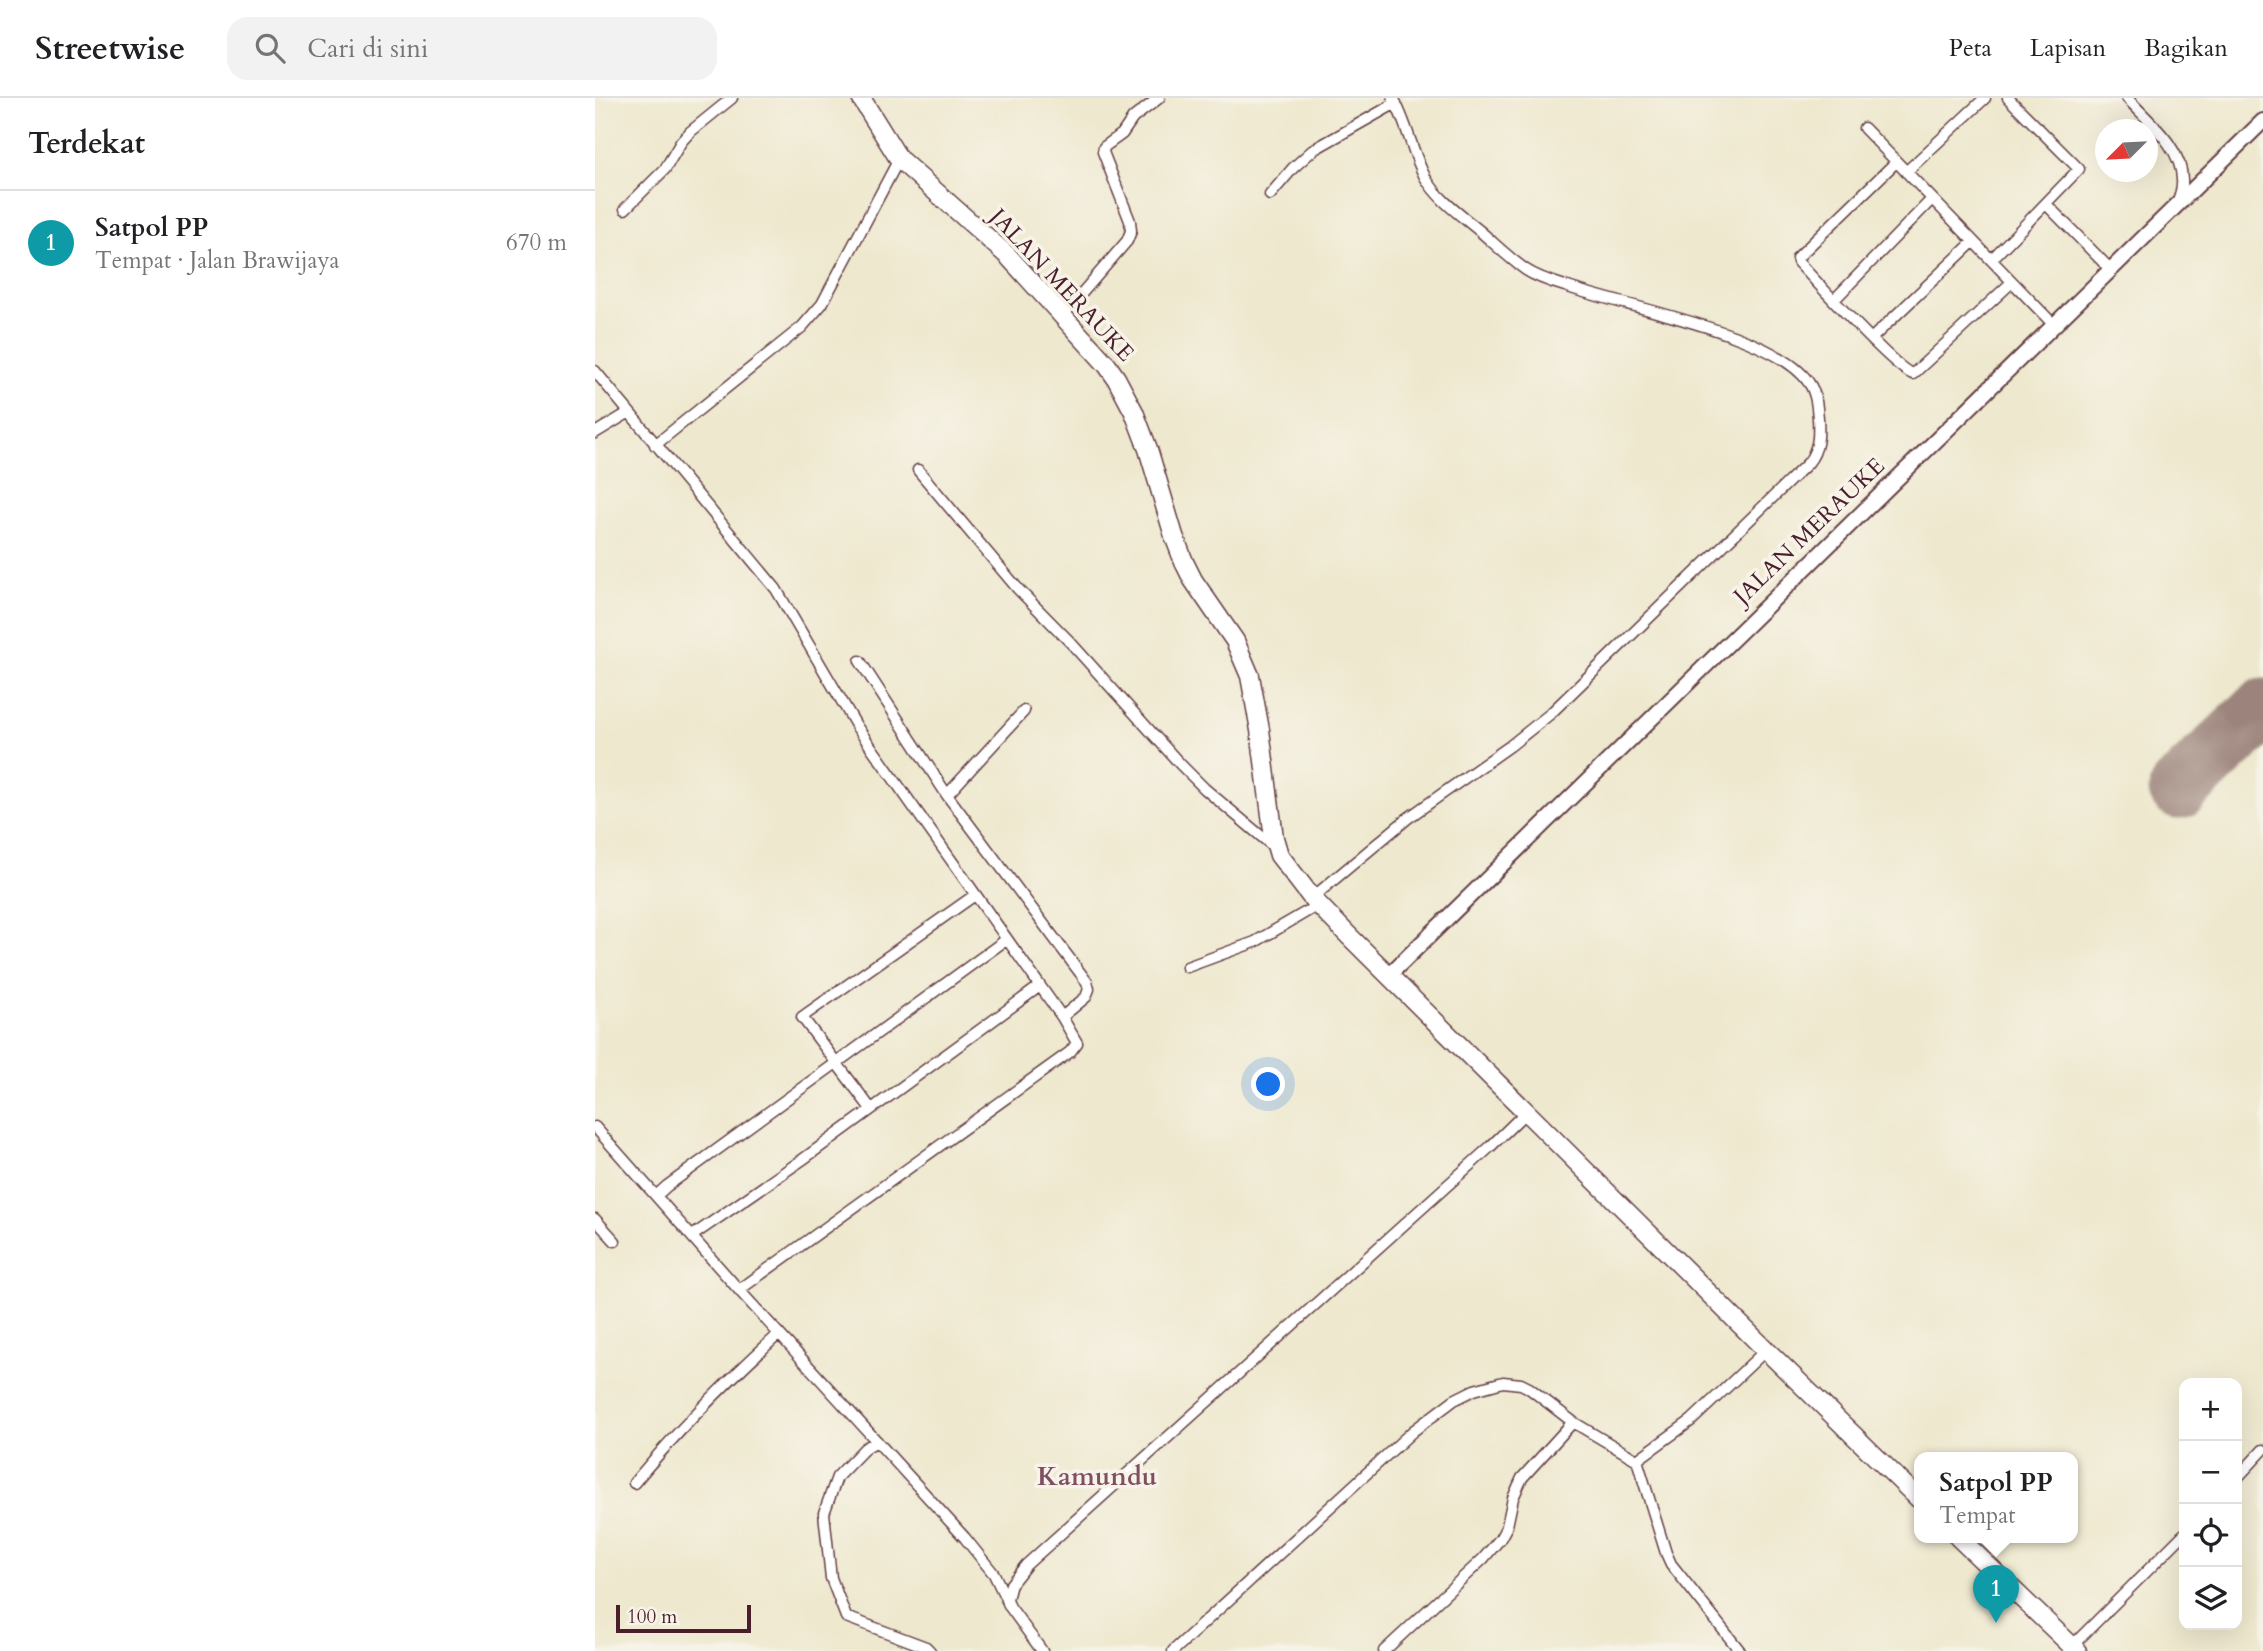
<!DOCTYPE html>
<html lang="id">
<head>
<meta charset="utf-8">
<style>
	:root { --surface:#fff; --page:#f2f2f2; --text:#202124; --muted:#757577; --line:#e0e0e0; --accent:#ea580c }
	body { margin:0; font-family:Cardo,serif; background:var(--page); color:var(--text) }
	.controls { position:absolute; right:21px; bottom:21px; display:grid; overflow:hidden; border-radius:14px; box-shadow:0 7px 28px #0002 }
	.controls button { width:63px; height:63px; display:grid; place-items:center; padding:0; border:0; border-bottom:2px solid var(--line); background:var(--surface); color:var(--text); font:35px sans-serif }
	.compass { position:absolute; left:1500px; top:21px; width:63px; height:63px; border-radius:50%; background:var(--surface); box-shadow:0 7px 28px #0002; rotate:246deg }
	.scale { position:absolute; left:21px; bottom:18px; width:135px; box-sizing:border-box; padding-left:7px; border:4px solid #4a1f2b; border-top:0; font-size:19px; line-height:24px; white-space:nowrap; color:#4a1f2b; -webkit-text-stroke:5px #f7f3e8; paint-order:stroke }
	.you { position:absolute; left:674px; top:987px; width:24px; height:24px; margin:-18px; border:5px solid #fff; border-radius:50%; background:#1a73e8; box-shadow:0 0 0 10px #1a73e833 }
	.badge { display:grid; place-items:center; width:46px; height:46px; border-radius:50%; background:var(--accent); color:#fff; font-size:23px; font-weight:700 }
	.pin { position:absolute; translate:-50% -58px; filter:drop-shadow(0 2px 4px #0008) }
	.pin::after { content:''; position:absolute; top:37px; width:24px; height:21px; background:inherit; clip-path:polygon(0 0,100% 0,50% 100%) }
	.popup { position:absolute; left:1319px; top:1354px; width:164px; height:91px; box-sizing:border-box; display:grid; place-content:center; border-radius:14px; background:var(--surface); filter:drop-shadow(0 2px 5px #0005); font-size:23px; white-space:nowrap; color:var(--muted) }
	.popup b { font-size:26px; color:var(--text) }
	.popup::after { content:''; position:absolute; left:50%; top:100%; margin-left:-14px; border:14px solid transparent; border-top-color:var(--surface) }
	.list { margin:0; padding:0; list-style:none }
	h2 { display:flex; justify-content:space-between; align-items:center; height:91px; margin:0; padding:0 28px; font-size:30px }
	h2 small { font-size:23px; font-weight:400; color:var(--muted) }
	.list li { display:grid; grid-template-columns:46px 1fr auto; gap:21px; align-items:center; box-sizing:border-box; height:105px; padding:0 28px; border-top:2px solid var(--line) }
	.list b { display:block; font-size:26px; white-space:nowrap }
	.list p { margin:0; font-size:23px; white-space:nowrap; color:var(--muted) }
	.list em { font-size:23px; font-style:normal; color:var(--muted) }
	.icon { flex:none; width:38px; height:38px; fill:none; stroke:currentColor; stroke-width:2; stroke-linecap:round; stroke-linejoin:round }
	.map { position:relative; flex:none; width:1668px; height:1553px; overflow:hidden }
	header { display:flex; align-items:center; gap:42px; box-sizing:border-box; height:98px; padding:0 35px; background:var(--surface); border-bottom:2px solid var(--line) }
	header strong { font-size:33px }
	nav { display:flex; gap:38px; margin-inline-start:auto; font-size:24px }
	.search { width:490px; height:63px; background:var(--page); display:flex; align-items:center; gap:18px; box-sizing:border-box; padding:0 24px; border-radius:21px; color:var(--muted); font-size:26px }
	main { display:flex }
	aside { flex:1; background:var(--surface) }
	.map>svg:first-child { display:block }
</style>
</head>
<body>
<header>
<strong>Streetwise</strong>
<div class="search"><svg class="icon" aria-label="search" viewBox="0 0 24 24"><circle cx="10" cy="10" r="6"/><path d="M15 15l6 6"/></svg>Cari di sini</div>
<nav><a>Peta</a><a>Lapisan</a><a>Bagikan</a></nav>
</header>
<main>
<aside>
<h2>Terdekat<small></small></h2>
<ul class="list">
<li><span class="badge" style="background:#0f9aa8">1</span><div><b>Satpol PP</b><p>Tempat · Jalan Brawijaya</p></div><em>670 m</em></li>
</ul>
</aside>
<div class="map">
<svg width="1668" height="1553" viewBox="0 0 1668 1553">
	<rect width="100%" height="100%" fill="#f7f3e8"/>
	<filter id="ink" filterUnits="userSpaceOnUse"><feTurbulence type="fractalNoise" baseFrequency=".0143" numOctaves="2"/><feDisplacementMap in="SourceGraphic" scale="14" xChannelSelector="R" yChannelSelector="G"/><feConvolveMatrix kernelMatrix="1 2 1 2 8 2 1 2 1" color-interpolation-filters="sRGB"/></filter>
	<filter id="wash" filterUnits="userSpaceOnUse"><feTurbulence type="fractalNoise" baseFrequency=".00686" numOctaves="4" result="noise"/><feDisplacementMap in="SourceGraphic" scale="28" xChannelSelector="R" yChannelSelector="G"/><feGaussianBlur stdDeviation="1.57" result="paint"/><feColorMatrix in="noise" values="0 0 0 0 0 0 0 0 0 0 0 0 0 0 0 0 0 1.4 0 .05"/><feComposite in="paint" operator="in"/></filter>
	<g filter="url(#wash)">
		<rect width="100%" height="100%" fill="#eee8ce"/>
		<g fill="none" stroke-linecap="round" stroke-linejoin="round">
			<path stroke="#9c847c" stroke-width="61" d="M 1584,691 L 1668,611"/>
		</g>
	</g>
	<g filter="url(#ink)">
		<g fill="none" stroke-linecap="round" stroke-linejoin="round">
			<g stroke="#633d43" stroke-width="13">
				<path id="street" d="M 1532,0 C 1553,23 1587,49 1587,82 C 1588,89 1585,97 1583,104
					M 1269,30 L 1459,227
					M 1301,64 L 1202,160 L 1203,164 C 1220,182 1303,274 1318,276 L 1417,184
					M 1311,74 L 1390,0
					M 675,97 L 698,70 L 718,52 L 801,5
					M 1451,106 L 1515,171
					M 30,111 L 70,71 L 86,44 L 95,34 L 137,0
					M 1396,162 L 1484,71 L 1413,0
					M 1239,202 L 1337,101
					M 468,217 L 532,143 L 536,133 L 535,123 L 508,54 L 509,49 L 527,36 L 538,20 L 564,0
					M 1276,241 L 1378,144
					M 0,273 L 181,491 L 262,629 L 467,919 L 482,945 L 475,954 L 144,1192
					M 0,335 L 33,315
					M 60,347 L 207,229 L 227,206 L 304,61
					M 323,372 L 423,491 L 476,545 L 585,666 L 610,691 L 679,749
					M 265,563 L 352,697 L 492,884 L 494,891 L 491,899 L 467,919
					M 352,697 L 429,613
					M 717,800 L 813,720 L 915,648 L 955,616 L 1213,365 C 1224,351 1224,337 1223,320 C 1222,308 1221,295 1214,285 C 1181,235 1029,209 970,188 C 957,184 943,180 931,172 C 915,161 901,147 886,134 C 867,118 842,101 830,79 C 817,54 812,25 798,0
					M 592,869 L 660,844 L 723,807
					M 276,1011 L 207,919 L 380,797
					M 0,1029 L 144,1192 L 370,1440 L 399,1476 L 415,1509 L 447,1553
					M 61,1098 L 72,1088 L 412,841
					M 0,1121 L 20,1143
					M 97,1138 L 207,1062 L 445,888
					M 282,1343 L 270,1350 L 242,1379 L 229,1415 L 236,1480 L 251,1519 L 331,1549 L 335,1553
					M 1042,1362 L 1097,1322 L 1171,1252
					M 1642,1380 L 1668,1352
					M 39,1385 C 84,1331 133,1282 184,1236
					M 412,1501 L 416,1486 L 431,1467 L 895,1049 L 931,1014
					M 1481,1544 L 1589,1436
					M 578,1553 L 818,1333 L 859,1302 L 879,1292 L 908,1284 L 926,1286 L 934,1290 L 978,1324 L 1042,1362 L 1071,1455 L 1076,1466 L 1145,1553
					M 789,1553 L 888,1461 L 905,1441 L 912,1428 L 918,1400 L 927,1380 L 978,1324"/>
			</g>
			<g stroke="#633d43" stroke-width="18">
				<path id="secondary" d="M 794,877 L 1668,23"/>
			</g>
			<g stroke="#633d43" stroke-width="21">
				<path id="highway" d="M 266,0 L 304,61 L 413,158 L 512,267 L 521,280 L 539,314 L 553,351 L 579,438 L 589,464 L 598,482 L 640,543 L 655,578 L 665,632 L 679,740 L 684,757 L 717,800 L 754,838 L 1171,1252 L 1324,1401
					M 1363,1439 L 1482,1553"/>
			</g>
			<use href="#street" stroke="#fff" stroke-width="10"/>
			<use href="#secondary" stroke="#fff" stroke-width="14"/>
			<use href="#highway" stroke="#fff" stroke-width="18"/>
		</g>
	</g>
	<g text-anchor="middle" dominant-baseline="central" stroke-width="7" stroke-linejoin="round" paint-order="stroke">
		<g font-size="23" fill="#4a1f2b" stroke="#f7f3e8">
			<text transform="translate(467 187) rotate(47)">JALAN MERAUKE</text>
			<text transform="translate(1214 433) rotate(-44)">JALAN MERAUKE</text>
		</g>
		<g font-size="26" font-weight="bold" fill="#804f61" stroke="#f7f3e8">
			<text x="502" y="1378">Kamundu</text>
		</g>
	</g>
</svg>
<div class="controls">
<button>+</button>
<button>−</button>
<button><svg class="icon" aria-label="locate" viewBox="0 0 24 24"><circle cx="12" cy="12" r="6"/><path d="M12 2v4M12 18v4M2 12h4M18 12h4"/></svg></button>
<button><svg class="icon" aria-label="layers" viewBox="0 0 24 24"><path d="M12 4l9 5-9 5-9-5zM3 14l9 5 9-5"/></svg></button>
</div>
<svg class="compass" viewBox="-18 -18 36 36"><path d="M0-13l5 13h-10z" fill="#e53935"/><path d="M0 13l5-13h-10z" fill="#757577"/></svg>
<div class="scale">100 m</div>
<div class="you"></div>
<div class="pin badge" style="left:1401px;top:1525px;background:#0f9aa8">1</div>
<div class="popup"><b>Satpol PP</b>Tempat</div>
</div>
</main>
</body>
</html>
